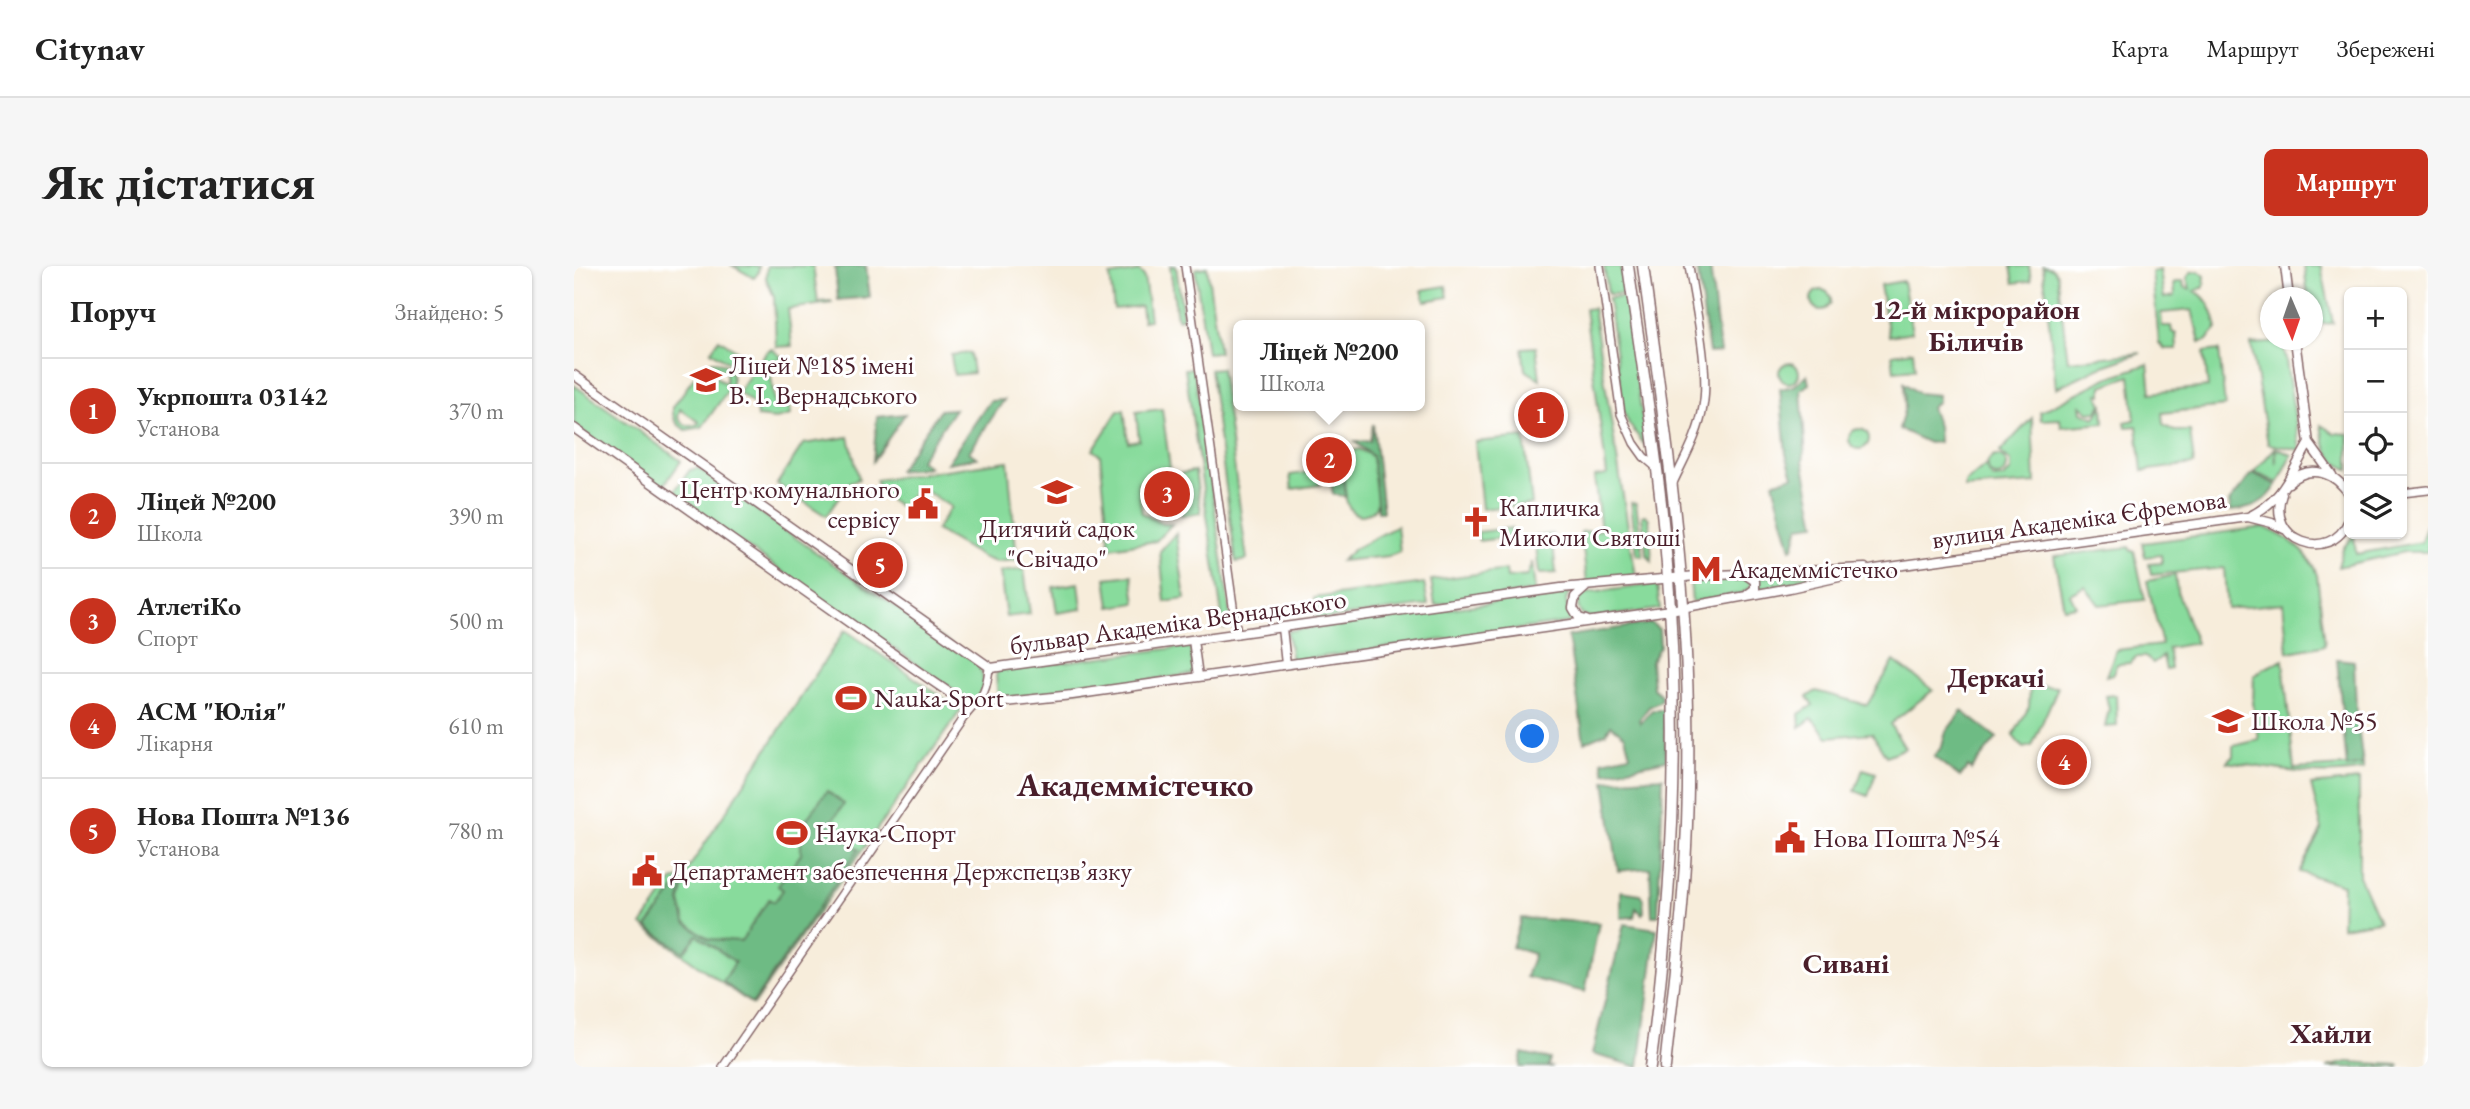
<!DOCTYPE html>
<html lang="uk">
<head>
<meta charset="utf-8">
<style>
	:root { --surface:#fff; --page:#f6f6f6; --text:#222; --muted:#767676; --line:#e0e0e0; --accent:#c8321e }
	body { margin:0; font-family:"EB Garamond",serif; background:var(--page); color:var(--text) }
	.controls { position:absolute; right:21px; top:21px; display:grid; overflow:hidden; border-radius:10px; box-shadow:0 2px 5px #0004 }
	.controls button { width:63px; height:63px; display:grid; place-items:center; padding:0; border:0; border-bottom:2px solid var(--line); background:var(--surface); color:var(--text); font:35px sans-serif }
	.compass { position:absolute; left:1686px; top:21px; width:63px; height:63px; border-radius:50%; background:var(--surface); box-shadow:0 2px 5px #0004; rotate:178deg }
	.you { position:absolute; left:959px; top:471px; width:24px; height:24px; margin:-18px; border:5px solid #fff; border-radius:50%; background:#1a73e8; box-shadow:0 0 0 10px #1a73e833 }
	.badge { display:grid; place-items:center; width:46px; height:46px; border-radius:50%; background:var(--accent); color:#fff; font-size:23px; font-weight:700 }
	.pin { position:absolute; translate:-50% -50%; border:4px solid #fff; box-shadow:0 2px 7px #0006 }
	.popup { position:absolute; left:659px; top:54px; width:192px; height:91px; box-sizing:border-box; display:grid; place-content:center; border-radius:10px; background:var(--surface); filter:drop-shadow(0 2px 5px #0005); font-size:23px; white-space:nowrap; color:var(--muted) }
	.popup b { font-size:26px; color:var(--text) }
	.popup::after { content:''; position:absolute; left:50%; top:100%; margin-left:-14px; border:14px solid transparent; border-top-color:var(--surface) }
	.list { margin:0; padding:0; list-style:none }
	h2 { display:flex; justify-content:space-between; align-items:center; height:91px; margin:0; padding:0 28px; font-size:30px }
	h2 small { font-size:23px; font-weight:400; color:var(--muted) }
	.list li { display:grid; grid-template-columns:46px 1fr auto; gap:21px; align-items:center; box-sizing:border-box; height:105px; padding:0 28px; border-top:2px solid var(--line) }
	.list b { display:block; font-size:26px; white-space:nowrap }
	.list p { margin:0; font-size:23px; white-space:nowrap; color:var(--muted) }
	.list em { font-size:23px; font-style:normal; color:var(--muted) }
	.icon { flex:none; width:38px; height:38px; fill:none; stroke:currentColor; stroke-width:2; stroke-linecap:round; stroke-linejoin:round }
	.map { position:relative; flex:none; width:1854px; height:801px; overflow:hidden; border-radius:10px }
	header { display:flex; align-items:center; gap:42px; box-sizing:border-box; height:98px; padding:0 35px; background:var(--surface); border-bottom:2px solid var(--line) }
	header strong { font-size:33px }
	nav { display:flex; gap:38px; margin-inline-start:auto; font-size:24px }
	.intro { display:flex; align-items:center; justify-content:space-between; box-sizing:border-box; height:168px; padding:0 42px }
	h1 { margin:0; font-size:49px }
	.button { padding:18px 32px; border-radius:10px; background:var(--accent); color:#fff; font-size:24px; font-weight:700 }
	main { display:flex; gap:42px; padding:0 42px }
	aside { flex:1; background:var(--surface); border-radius:10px; box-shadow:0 2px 5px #0004 }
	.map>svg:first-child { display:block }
</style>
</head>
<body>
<header>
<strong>Citynav</strong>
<nav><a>Карта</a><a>Маршрут</a><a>Збережені</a></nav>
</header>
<div class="intro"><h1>Як дістатися</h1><a class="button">Маршрут</a></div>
<main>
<aside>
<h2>Поруч<small>Знайдено: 5</small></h2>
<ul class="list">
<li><span class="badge">1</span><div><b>Укрпошта 03142</b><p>Установа</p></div><em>370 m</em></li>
<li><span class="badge">2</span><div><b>Ліцей №200</b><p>Школа</p></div><em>390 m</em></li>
<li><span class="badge">3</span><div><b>АтлетіКо</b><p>Спорт</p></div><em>500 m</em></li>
<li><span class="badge">4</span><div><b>АСМ &quot;Юлія&quot;</b><p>Лікарня</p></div><em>610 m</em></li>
<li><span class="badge">5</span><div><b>Нова Пошта №136</b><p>Установа</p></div><em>780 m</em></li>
</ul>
</aside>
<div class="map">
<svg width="1854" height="801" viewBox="0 0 1854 801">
	<rect width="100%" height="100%" fill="#fff"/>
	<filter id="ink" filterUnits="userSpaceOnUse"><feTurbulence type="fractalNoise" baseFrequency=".0143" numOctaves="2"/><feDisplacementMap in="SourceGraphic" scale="14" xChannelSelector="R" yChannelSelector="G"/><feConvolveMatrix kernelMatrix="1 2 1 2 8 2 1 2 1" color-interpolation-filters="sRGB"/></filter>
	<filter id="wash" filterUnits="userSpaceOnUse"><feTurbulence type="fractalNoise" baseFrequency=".00686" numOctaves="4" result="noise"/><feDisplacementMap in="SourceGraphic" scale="28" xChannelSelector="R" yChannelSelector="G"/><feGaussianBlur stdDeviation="1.57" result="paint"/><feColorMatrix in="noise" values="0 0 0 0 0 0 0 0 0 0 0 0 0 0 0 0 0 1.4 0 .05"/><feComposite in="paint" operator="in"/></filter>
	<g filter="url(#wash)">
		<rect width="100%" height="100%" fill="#f7eddb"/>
		<path fill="#88db9c" stroke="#697d64" stroke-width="2" fill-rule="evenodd" d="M 159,0 L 185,0 L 184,7 L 180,12 Z
			M 193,0 L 239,0 L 244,36 L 257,35 L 258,37 L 214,43 L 218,80 L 202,81 L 200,31 L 192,12 Z
			M 596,0 L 602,0 L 609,52 L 603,53 Z
			M 1030,0 L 1047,0 L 1051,28 L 1034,28 Z
			M 1437,0 L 1455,0 L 1457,15 L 1440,17 Z
			M 1469,0 L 1478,2 L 1483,8 L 1494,95 L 1567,87 L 1524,102 L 1482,122 Z
			M 1730,0 L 1747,0 L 1759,57 L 1739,59 L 1738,32 L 1734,31 Z
			M 633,1 L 645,86 L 633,87 L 621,3 Z
			M 1586,4 L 1590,32 L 1601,30 L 1600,17 L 1609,15 L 1610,21 L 1616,23 L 1613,12 L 1617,6 L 1625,5 L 1631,10 L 1630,21 L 1621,25 C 1635,32 1640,48 1643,63 L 1632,75 L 1626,76 L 1618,44 L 1587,47 L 1588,60 L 1597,60 L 1598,66 L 1602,68 L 1603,83 L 1591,83 L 1585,77 L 1578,6 Z
			M 565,5 L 570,10 L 576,54 L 569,55 L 567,40 L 540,43 L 536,10 Z
			M 1329,15 L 1338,66 L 1315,70 L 1306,19 Z
			M 872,20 L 874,31 L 851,35 L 848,24 Z
			M1237 34a10 10 0 1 1 20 0a10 10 0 1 1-20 0Z
			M 1052,31 L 1072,181 L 1055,158 L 1050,147 L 1034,32 Z
			M 1019,42 L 1062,311 L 1013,317 L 1007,266 L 1027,264 L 1020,211 L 1033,209 L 1011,43 Z
			M 145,73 L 168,88 L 160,100 L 137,85 Z
			M 1709,76 L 1726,184 L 1694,178 L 1677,78 Z
			M 962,81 L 966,113 L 951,104 L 948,82 Z
			M 198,83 L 209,92 L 195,96 L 201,142 L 216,141 L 217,149 L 202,153 L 183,151 L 182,140 L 164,126 L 193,85 Z
			M 1645,84 L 1651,140 L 1588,147 L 1589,159 L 1600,165 L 1616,165 L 1620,198 L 1568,205 L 1563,160 L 1552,161 L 1551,156 L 1561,154 L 1556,110 L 1528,120 L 1528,129 L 1524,128 L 1528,139 L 1523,145 L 1515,146 L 1507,139 L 1508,146 L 1521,152 L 1529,139 L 1530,157 L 1487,161 L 1486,153 L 1467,154 L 1466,146 L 1533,112 L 1574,98 L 1577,127 L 1634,121 L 1630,86 Z
			M 1339,85 L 1341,103 L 1320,105 L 1318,88 Z
			M 396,87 L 399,107 L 380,109 L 377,89 Z
			M 139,95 C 153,96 161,106 157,120 L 128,161 L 112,164 C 102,159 98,152 99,141 L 128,100 ZM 143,100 L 152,106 L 152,118 L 132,104 ZM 106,143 L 125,156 L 125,157 C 117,162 109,160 104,151 Z
			M1205 107a10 10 0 1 1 20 0a10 10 0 1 1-20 0Z
			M 620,102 L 658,360 L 650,363 L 611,103 Z
			M 647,102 L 673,294 L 662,296 L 636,103 Z
			M 0,119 L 107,195 L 88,222 L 0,159 Z
			M 588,143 L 596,202 L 582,204 L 564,216 L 568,247 L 589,258 L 598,258 L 582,275 L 536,282 L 526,189 L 519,184 L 544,145 L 550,144 L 554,176 L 565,174 L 562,146 Z
			M 1458,152 L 1461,217 L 1391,222 L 1391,217 L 1411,200 L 1419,213 L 1429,212 L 1437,205 L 1437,196 L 1426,186 Z
			M 1747,159 L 1760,167 L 1775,168 L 1775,204 C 1753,191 1751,184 1747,159 Z
			M1275 173a10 10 0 1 1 20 0a10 10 0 1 1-20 0Z
			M 275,171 L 285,213 L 276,216 L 252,250 L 203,218 L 229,178 Z
			M 950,171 L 958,238 L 908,243 L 901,176 Z
			M 1701,182 L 1702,199 L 1702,182 L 1718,189 L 1704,217 L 1680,206 Z
			M 784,183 L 795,188 L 798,192 C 800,206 805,223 803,237 C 802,242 797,247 792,248 C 768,256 769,211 767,196 L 774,187 Z
			M1413 200a10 10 0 1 1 20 0a10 10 0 1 1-20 0Z
			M 434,195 L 443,294 L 422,296 L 410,292 L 362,264 L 377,241 L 344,220 L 328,242 C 317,234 304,229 302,214 Z
			M 124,202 L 243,287 L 400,394 C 410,406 411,415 406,430 L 398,436 L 393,433 L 102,232 L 102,223 L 116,204 Z
			M 621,205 L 627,247 L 607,250 L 601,208 Z
			M 744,205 L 746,219 L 718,223 L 716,209 Z
			M 597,214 L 600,242 L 590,243 L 587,215 Z
			M 1057,236 L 1062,237 L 1069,290 L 1063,289 Z
			M 1072,249 L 1075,253 L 1078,295 L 1073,289 L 1068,250 Z
			M 1854,254 L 1854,286 L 1830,286 L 1764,301 L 1769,282 L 1780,269 L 1782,288 L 1847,276 Z
			M 823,260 L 826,286 L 815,290 L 767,295 L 780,283 Z
			M 1690,261 C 1714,272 1734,283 1743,309 L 1751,378 L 1748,380 L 1714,386 L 1709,337 L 1653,343 L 1650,302 L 1577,309 L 1575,298 L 1588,297 L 1587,289 L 1571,291 L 1568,277 Z
			M 937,262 L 937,271 L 905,275 L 903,266 Z
			M 602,267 L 611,333 L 591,336 L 586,285 Z
			M 978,268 L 982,307 L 965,308 L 961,270 Z
			M 1555,281 L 1557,285 L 1560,285 L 1571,334 L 1525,339 L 1511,320 L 1496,328 L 1502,340 L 1490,342 L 1480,290 Z
			M 958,296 L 961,325 L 861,339 L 857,314 L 932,304 L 933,312 L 953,310 Z
			M 450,303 L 456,348 L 432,351 L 426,306 Z
			M 1265,307 L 1184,323 L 1186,319 L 1182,311 Z
			M 558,309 L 562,337 L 536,341 L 532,312 Z
			M 1601,309 L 1603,325 L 1622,377 L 1594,382 L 1597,403 L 1592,404 L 1589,390 L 1579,397 L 1571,391 L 1562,391 L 1556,397 L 1543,398 L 1539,408 L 1532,410 L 1542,384 L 1588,379 L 1573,315 Z
			M 1167,311 L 1176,316 L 1176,321 L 1169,327 L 1118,336 L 1116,314 Z
			M 505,317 L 508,343 L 483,347 L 479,321 Z
			M 850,317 L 854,339 L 743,354 L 740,332 Z
			M 1083,318 L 1086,343 L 1018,352 L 1007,348 L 1004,341 L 1005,331 L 1015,327 Z
			M 996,326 L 992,334 L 995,349 L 1003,355 L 718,395 L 713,365 Z
			M 271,364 L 387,444 L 179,739 L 68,659 L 98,615 L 109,611 Z
			M 616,380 L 620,408 L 429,434 L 424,431 L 422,410 L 424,404 Z
			M 1709,394 L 1720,503 L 1789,499 L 1789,504 C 1743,513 1699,502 1653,496 L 1659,490 L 1659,480 L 1685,474 L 1679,437 L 1680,410 L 1689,403 Z
			M 1320,395 L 1359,424 L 1316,458 L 1331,482 L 1312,490 L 1298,467 L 1254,471 L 1238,452 L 1226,461 L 1225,448 L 1239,439 L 1233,431 L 1242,425 L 1293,439 Z
			M 1456,420 L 1484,421 L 1458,480 L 1449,482 L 1439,470 L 1455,441 Z
			M 1542,429 L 1543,460 L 1531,461 L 1535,443 L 1532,430 Z
			M 1289,503 L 1302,507 L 1294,530 L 1281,525 Z
			M 1785,514 L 1785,610 L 1805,655 L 1768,661 L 1769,619 L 1725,606 L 1748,563 L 1737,519 Z
			M 1774,796 L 1825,799 L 1825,801 L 1753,801 Z"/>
		<path fill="#6ebb84" stroke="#5c6d58" stroke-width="2" d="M 271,0 L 292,0 L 296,31 L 264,34 L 261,2 Z
			M 1123,0 L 1136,0 L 1146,86 L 1135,87 Z
			M 1233,109 L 1235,118 L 1227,124 L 1231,178 L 1229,195 L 1242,258 L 1225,260 L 1219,282 L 1217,283 L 1199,217 L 1219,210 L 1212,188 L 1206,123 L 1220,120 Z
			M 1330,117 L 1344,127 L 1364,129 L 1364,135 L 1357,142 L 1364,160 L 1365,176 L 1355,177 L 1325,163 L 1331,141 Z
			M 430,134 L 395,186 L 403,192 L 373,197 L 416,135 Z
			M 381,143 L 346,194 L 355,201 L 324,205 L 366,144 Z
			M 331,148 L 299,195 L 303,151 Z
			M 799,158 L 809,246 L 804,246 L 798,190 L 781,176 L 796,175 Z
			M 764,202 L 769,209 L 772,231 L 759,228 L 755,207 Z
			M 1679,207 L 1703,219 C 1691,238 1679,243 1657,245 L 1655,236 Z
			M 1077,357 L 1085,363 L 1086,380 L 1077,395 L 1079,422 L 1087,429 L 1087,435 L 1075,441 L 1065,454 L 1067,457 L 1078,444 L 1090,444 L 1092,494 L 1031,507 L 1028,495 L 1056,489 L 1051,470 L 1037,459 L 1032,467 L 1010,476 L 994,370 Z
			M 1763,393 L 1780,395 L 1782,443 L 1789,499 L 1773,502 Z
			M 1388,445 L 1423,472 L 1397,504 L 1394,501 L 1386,511 L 1360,491 L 1368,480 L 1372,466 Z
			M 1089,511 L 1084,650 L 1078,650 L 1076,602 L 1044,605 L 1031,515 Z
			M 253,525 L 270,538 L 254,561 L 285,583 L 178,738 L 149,716 L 161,696 L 123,669 L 110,686 L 73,661 L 106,616 L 110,619 L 106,635 L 111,656 L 135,673 L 167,675 L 195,633 L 200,636 L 209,624 L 204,620 L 227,588 L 227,561 Z
			M 1047,625 L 1066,628 L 1069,633 L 1070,646 L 1068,648 L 1062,642 L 1060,651 L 1047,652 Z
			M 947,652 L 1025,657 L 1011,726 L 952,711 L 960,688 L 938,681 Z
			M 1050,658 L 1083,663 L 1065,801 L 1018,788 Z
			M 948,787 L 976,793 L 974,800 L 979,801 L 945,801 Z"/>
	</g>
	<g filter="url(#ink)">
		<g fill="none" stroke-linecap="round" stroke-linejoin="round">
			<g stroke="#876769" stroke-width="10">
				<path id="tertiary" d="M 611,0 L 663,368
					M 1026,0 L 1047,148 L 1060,177 L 1070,191 L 1083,202
					M 1099,217 C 1110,193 1125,168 1129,141 C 1136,104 1121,39 1115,0
					M 1828,227 L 1854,224
					M 149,801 L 390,451 C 407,430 412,431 415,402"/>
			</g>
			<g stroke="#876769" stroke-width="11">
				<path id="secondary" d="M 1711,0 L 1715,32
					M 1721,74 L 1735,177 L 1758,209
					M 0,109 L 417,402 L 987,322 L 1122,310 L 1291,302
					M 0,162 L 348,408 L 389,436 L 403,439 L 498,429 L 1096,344 L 1216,322 L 1301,303 L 1674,251 C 1709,235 1716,209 1735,177
					M 1715,217 C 1735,197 1762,206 1775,229
					M 1708,228 C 1691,274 1756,300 1775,254
					M 1674,251 L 1698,257 L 1710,263
					M 1172,309 L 1181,315 L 1181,323 L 1174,328
					M 1012,321 L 1001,331 L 999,342 L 1005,352 L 1012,354
					M 708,362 L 712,398
					M 619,374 L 624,410"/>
			</g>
			<g stroke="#876769" stroke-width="13">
				<path id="trunk" d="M 1054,0 C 1068,100 1085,199 1093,299 C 1107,468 1099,634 1076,801
					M 1069,0 C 1089,147 1111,294 1114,442 C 1115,504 1114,566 1109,627 C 1105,685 1097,743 1091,801"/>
			</g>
			<use href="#tertiary" stroke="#fff" stroke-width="7"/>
			<use href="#secondary" stroke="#fff" stroke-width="8"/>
			<use href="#trunk" stroke="#fff" stroke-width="10"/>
		</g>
	</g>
	<defs>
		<g id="school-bare" transform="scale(2.415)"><path d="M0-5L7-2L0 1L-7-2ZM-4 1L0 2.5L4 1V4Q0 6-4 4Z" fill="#c8321e" stroke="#fff" stroke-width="2.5" paint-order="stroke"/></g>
		<g id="civic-bare" transform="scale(2.415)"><path d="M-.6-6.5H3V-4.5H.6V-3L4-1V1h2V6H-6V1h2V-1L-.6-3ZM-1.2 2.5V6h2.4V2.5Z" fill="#c8321e" stroke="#fff" stroke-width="2.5" paint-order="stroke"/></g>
		<g id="church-bare" transform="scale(2.415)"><path d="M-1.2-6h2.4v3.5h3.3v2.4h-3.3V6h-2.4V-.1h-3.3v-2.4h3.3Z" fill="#c8321e" stroke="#fff" stroke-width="2.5" paint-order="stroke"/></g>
		<g id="metro-bare" transform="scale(2.415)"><path d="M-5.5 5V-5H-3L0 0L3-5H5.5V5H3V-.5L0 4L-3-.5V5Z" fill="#c8321e" stroke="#fff" stroke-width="2.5" paint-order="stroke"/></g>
		<g id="stadium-bare" transform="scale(2.415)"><path d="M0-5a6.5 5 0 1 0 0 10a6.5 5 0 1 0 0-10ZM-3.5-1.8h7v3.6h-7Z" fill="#c8321e" stroke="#fff" stroke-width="2.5" paint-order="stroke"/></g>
	</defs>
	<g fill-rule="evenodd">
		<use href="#school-bare" x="132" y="114"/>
		<use href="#school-bare" x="483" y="226"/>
		<use href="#civic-bare" x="349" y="238"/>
		<use href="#church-bare" x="902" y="256"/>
		<use href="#metro-bare" x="1132" y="303"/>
		<use href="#stadium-bare" x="277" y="432"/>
		<use href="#school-bare" x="1654" y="455"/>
		<use href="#stadium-bare" x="218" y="567"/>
		<use href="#civic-bare" x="1216" y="572"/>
		<use href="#civic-bare" x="73" y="605"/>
	</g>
	<g text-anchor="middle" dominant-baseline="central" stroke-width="6" stroke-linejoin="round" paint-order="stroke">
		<g font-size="26" fill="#4a1f2b" stroke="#fff" text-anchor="start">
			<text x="155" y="99">Ліцей №185 імені<tspan x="155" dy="30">В. І. Вернадського</tspan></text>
			<text x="326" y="223" text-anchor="end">Центр комунального<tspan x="326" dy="30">сервісу</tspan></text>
			<text x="925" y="241">Капличка<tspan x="925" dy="30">Миколи Святоші</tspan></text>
			<text x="483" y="262" text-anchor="middle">Дитячий садок<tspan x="483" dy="30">"Свічадо"</tspan></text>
			<text x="1155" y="303">Академмістечко</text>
			<text x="300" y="432">Nauka-Sport</text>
			<text x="1677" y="455">Школа №55</text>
			<text x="241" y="567">Наука-Спорт</text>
			<text x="1239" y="572">Нова Пошта №54</text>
			<text x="96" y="605">Департамент забезпечення Держспецзв’язку</text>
		</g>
		<g font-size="26" fill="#4a1f2b" stroke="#fff">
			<text transform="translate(1505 253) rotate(-8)">вулиця Академіка Єфремова</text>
			<text transform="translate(604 356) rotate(-8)">бульвар Академіка Вернадського</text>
		</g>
		<g font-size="28" font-weight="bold" fill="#4a1f2b" stroke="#fff">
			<text x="1402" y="43">12-й мікрорайон<tspan x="1402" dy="32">Біличів</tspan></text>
			<text x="1422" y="411">Деркачі</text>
			<text x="1272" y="697">Сивані</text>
			<text x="1757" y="767">Хайли</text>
		</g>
		<g font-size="33" font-weight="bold" fill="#4a1f2b" stroke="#fff">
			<text x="561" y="518">Академмістечко</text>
		</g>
	</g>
</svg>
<div class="controls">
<button>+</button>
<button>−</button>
<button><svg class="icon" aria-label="locate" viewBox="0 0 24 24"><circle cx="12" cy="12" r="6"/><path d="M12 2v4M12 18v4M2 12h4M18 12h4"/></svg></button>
<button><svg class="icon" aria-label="layers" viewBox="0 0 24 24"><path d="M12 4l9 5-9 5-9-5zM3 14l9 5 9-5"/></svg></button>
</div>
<svg class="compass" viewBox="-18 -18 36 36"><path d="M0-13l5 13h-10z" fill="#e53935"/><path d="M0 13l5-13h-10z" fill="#767676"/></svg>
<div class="you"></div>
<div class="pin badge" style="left:967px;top:149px">1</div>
<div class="pin badge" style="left:755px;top:194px">2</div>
<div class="popup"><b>Ліцей №200</b>Школа</div>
<div class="pin badge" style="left:593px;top:228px">3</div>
<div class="pin badge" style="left:1490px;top:496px">4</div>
<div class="pin badge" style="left:306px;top:299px">5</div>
</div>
</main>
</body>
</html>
